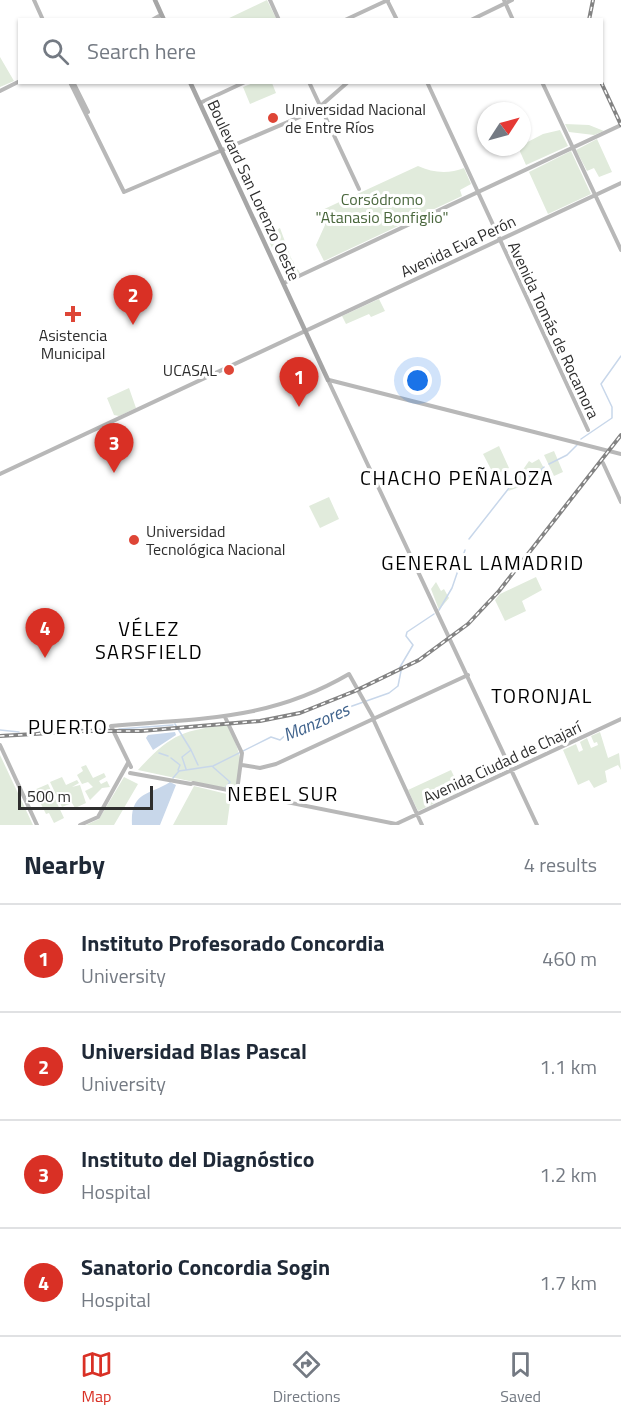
<!DOCTYPE html>
<html lang="en">
<head>
<meta charset="utf-8">
<style>
	:root { --surface:#fff; --page:#f6f6f7; --text:#1f2937; --muted:#747a83; --line:#e0e1e3; --accent:#d93025 }
	body { margin:0; font-family:"Titillium Web",sans-serif; background:var(--page); color:var(--text) }
	.compass { position:absolute; left:477px; top:102px; width:54px; height:54px; border-radius:50%; background:var(--surface); box-shadow:0 2px 4px #0004; rotate:54deg }
	.scale { position:absolute; left:18px; bottom:15px; width:135px; box-sizing:border-box; padding-left:6px; border:3px solid #2e2e2e; border-top:0; font-size:16px; line-height:21px; white-space:nowrap; color:#2e2e2e; -webkit-text-stroke:4px #fff; paint-order:stroke }
	.you { position:absolute; left:418px; top:381px; width:21px; height:21px; margin:-15px; border:4px solid #fff; border-radius:50%; background:#1a73e8; box-shadow:0 0 0 9px #1a73e833 }
	.badge { display:grid; place-items:center; width:39px; height:39px; border-radius:50%; background:var(--accent); color:#fff; font-size:20px; font-weight:700 }
	.pin { position:absolute; translate:-50% -50px; filter:drop-shadow(0 2px 3px #0008) }
	.pin::after { content:''; position:absolute; top:32px; width:21px; height:18px; background:inherit; clip-path:polygon(0 0,100% 0,50% 100%) }
	.list { margin:0; padding:0; list-style:none }
	h2 { display:flex; justify-content:space-between; align-items:center; height:78px; margin:0; padding:0 24px; font-size:26px }
	h2 small { font-size:20px; font-weight:400; color:var(--muted) }
	.list li { display:grid; grid-template-columns:39px 1fr auto; gap:18px; align-items:center; box-sizing:border-box; height:108px; padding:0 24px; border-top:2px solid var(--line) }
	.list b { display:block; font-size:22px; white-space:nowrap }
	.list p { margin:0; font-size:20px; white-space:nowrap; color:var(--muted) }
	.list em { font-size:20px; font-style:normal; color:var(--muted) }
	.icon { flex:none; width:33px; height:33px; fill:none; stroke:currentColor; stroke-width:2; stroke-linecap:round; stroke-linejoin:round }
	.map { position:relative; flex:none; width:621px; height:825px; overflow:hidden }
	.search { position:absolute; background:var(--surface); box-shadow:0 2px 4px #0004; left:18px; right:18px; top:18px; height:66px; display:flex; align-items:center; gap:15px; box-sizing:border-box; padding:0 21px; border-radius:0px; color:var(--muted); font-size:22px }
	.sheet { height:510px; background:var(--surface) }
	nav { display:flex; justify-content:space-around; align-items:center; box-sizing:border-box; height:84px; border-top:2px solid var(--line); background:var(--surface); font-size:16px; color:var(--muted) }
	nav a { display:grid; justify-items:center; gap:3px }
	nav .on { color:var(--accent) }
	.map>svg:first-child { display:block }
</style>
</head>
<body>
<div class="map">
<svg width="621" height="825" viewBox="0 0 621 825">
	<rect width="100%" height="100%" fill="#fff"/>
	<path fill="#e1ebdc" d="M 267,0 L 277,20 L 225,20 Z
		M 0,57 L 14,81 L 0,87 Z
		M 253,83 L 272,83 L 276,93 L 250,104 L 243,87 Z
		M 565,124 L 589,125 L 604,131 L 594,135 L 569,132 Z
		M 560,130 L 568,146 L 526,165 L 518,147 L 543,134 Z
		M 597,139 L 612,172 L 599,177 L 594,168 L 587,171 L 576,150 Z
		M 571,151 L 591,194 L 548,214 L 529,172 Z
		M 418,166 C 433,173 449,174 464,168 L 471,184 L 460,190 L 462,196 L 324,261 L 316,245 L 325,225 L 318,212 L 350,197 L 352,202 L 355,201 L 353,196 Z
		M 280,228 L 291,258 L 300,273 L 288,279 L 266,236 Z
		M 379,299 L 385,311 L 371,317 L 369,314 L 346,324 L 342,316 Z
		M 129,388 L 136,408 L 119,416 L 114,415 L 107,398 Z
		M 499,446 L 509,468 L 494,475 L 483,454 Z
		M 554,451 L 563,472 L 554,476 L 544,455 Z
		M 539,459 L 546,472 L 539,476 L 540,480 L 508,491 L 529,461 L 532,463 Z
		M 329,497 L 339,519 L 320,528 L 309,506 Z
		M 536,577 L 542,590 L 522,601 L 526,611 L 505,621 L 495,600 L 500,594 Z
		M 436,582 L 441,591 L 444,589 L 449,598 L 439,610 L 431,589 Z
		M 228,725 C 236,744 251,773 231,790 L 138,770 C 170,735 182,730 228,725 Z
		M 600,732 L 608,758 L 619,753 L 621,770 L 618,765 L 605,771 L 607,782 L 594,788 L 589,780 L 578,785 L 563,750 L 576,744 L 579,752 L 583,750 L 580,742 L 587,738 L 591,748 L 598,745 L 597,742 L 594,743 L 591,736 Z
		M 0,755 L 33,825 L 0,825 Z
		M 86,765 L 93,778 L 104,773 L 106,777 L 99,781 L 101,784 L 107,781 L 110,787 L 102,788 L 90,800 L 85,791 L 93,787 L 88,782 L 82,784 L 77,775 L 83,771 L 81,767 Z
		M 451,770 L 461,791 L 418,811 L 408,790 Z
		M 62,777 L 66,785 L 77,780 L 79,783 L 72,787 L 80,785 L 86,803 L 75,808 L 72,803 L 62,807 L 50,782 Z
		M 124,777 L 138,784 L 114,825 L 86,825 L 99,819 Z
		M 48,784 L 64,818 L 54,823 L 49,813 L 46,814 L 34,790 Z
		M 194,786 L 231,795 L 227,825 L 173,825 Z"/>
	<path fill="#c8d7ea" d="M 175,732 L 176,735 L 153,750 L 146,738 L 148,735 Z
		M 170,782 L 176,785 L 160,825 L 132,825 C 130,791 150,795 170,782 Z"/>
	<g fill="none" stroke-linecap="round" stroke-linejoin="round">
		<path stroke="#c8d7ea" stroke-width="1.5" d="M 581,439 L 612,418 L 612,407 L 601,384 L 621,356
			M 549,464 L 567,455 L 577,445
			M 469,539 L 520,474 L 525,473 L 532,478 L 544,467
			M 439,610 L 452,588 L 465,550
			M 400,667 L 413,645 L 406,636 L 407,632 L 434,614
			M 175,724 L 191,750 L 182,757 L 186,769
			M 86,729 L 109,729
			M 119,729 L 173,725
			M 0,730 L 19,732
			M 58,731 L 82,729
			M 33,732 L 54,732
			M 191,750 L 198,765
			M 159,753 L 168,756
			M 171,758 L 180,765 L 178,770
			M 213,767 L 230,782 L 226,787
			M 173,778 L 179,771 L 213,766 L 271,737 L 280,740 L 290,731 L 304,723 L 389,693 L 398,686 L 401,671"/>
		<path stroke="#b8b8b8" stroke-width="4" d="M 34,0 L 43,20
			M 270,0 L 279,20
			M 387,0 L 397,20
			M 504,0 L 513,20
			M 152,20 L 159,16
			M 345,20 L 388,0
			M 471,20 L 512,0
			M 70,82 L 124,192 L 316,110 L 348,82
			M 73,82 L 88,112
			M 309,82 L 359,189
			M 427,82 L 588,430
			M 542,82 L 621,250
			M 0,91 L 20,81
			M 200,103 L 245,82
			M 284,283 L 621,125
			M 328,380 L 537,825
			M 329,380 L 621,454
			M 603,463 L 621,502
			M 0,474 L 621,183
			M 225,717 L 242,753 L 237,791
			M 374,721 L 422,825
			M 0,745 L 37,825
			M 242,765 L 260,768 L 276,764 L 468,675
			M 131,767 L 111,726 C 200,718 269,721 349,674 L 373,717
			M 130,773 L 191,784
			M 193,783 L 233,791
			M 235,790 L 237,794 L 234,796 L 232,792 Z
			M 237,792 L 396,824 L 621,719
			M 80,825 L 98,817 L 128,763"/>
		<path stroke="#a6a6a6" stroke-width="4.5" d="M 155,0 L 164,20
			M 190,82 L 328,380"/>
		<g stroke="#838383" stroke-width="4">
			<path id="rail" d="M 589,20 L 593,0
				M 601,82 L 621,125
				M 0,736 L 85,731 L 141,731 L 260,721 L 300,713 L 355,691 L 419,660 L 468,624 L 499,591 L 621,435"/>
		</g>
		<use href="#rail" stroke="#fff" stroke-width="1.5" stroke-dasharray="4.5" stroke-linecap="butt"/>
	</g>
	<g fill="#de4536" stroke="#fff" stroke-width="2">
		<circle cx="273" cy="118" r="6"/>
		<path d="M70 305h6v6h6v6h-6v6h-6v-6h-6v-6h6z"/>
		<circle cx="229" cy="370" r="6"/>
		<circle cx="134" cy="540" r="6"/>
	</g>
	<g text-anchor="middle" dominant-baseline="central" stroke-width="6" stroke-linejoin="round" paint-order="stroke">
		<g font-size="16" fill="#2e2e2e" stroke="#fff" text-anchor="start">
			<text x="285" y="109">Universidad Nacional<tspan x="285" dy="18">de Entre Ríos</tspan></text>
			<text x="73" y="335" text-anchor="middle">Asistencia<tspan x="73" dy="18">Municipal</tspan></text>
			<text x="217" y="370" text-anchor="end">UCASAL</text>
			<text x="146" y="531">Universidad<tspan x="146" dy="18">Tecnológica Nacional</tspan></text>
		</g>
		<g font-size="16" fill="#2e2e2e" stroke="#fff">
			<text transform="translate(254 190) rotate(65)">Boulevard San Lorenzo Oeste</text>
			<text transform="translate(458 246) rotate(-25)">Avenida Eva Perón</text>
			<text transform="translate(554 330) rotate(65)">Avenida Tomás de Rocamora</text>
			<text transform="translate(502 762) rotate(-25)">Avenida Ciudad de Chajarí</text>
		</g>
		<g font-size="16" fill="#4a673d" stroke="#fff">
			<text x="382" y="199">Corsódromo<tspan x="382" dy="18">"Atanasio Bonfiglio"</tspan></text>
		</g>
		<g font-size="18" font-style="italic" fill="#3f628c" stroke="#fff">
			<text transform="translate(316 722) rotate(-23)">Manzores</text>
		</g>
		<g font-size="20" letter-spacing="1.5" fill="#000" stroke="#fff">
			<text x="457" y="477">CHACHO PEÑALOZA</text>
			<text x="483" y="562">GENERAL LAMADRID</text>
			<text x="149" y="628">VÉLEZ<tspan x="149" dy="23">SARSFIELD</tspan></text>
			<text x="542" y="695">TORONJAL</text>
			<text x="68" y="726">PUERTO</text>
			<text x="283" y="793">NEBEL SUR</text>
		</g>
	</g>
</svg>
<svg class="compass" viewBox="-18 -18 36 36"><path d="M0-13l5 13h-10z" fill="#e53935"/><path d="M0 13l5-13h-10z" fill="#747a83"/></svg>
<div class="scale">500 m</div>
<div class="you"></div>
<div class="pin badge" style="left:299px;top:407px">1</div>
<div class="pin badge" style="left:133px;top:325px">2</div>
<div class="pin badge" style="left:114px;top:473px">3</div>
<div class="pin badge" style="left:45px;top:658px">4</div>
<div class="search"><svg class="icon" aria-label="search" viewBox="0 0 24 24"><circle cx="10" cy="10" r="6"/><path d="M15 15l6 6"/></svg>Search here</div>
</div>
<section class="sheet">
<h2>Nearby<small>4 results</small></h2>
<ul class="list">
<li><span class="badge">1</span><div><b>Instituto Profesorado Concordia</b><p>University</p></div><em>460 m</em></li>
<li><span class="badge">2</span><div><b>Universidad Blas Pascal</b><p>University</p></div><em>1.1 km</em></li>
<li><span class="badge">3</span><div><b>Instituto del Diagnóstico</b><p>Hospital</p></div><em>1.2 km</em></li>
<li><span class="badge">4</span><div><b>Sanatorio Concordia Sogin</b><p>Hospital</p></div><em>1.7 km</em></li>
</ul>
</section>
<nav>
<a class="on"><svg class="icon" aria-label="map" viewBox="0 0 24 24"><path d="M3 6l6-2 6 2 6-2v14l-6 2-6-2-6 2zM9 4v14M15 6v14"/></svg>Map</a>
<a><svg class="icon" aria-label="directions" viewBox="0 0 24 24"><path d="M12 3l9 9-9 9-9-9zM9 14v-3h6M13 9l2 2-2 2"/></svg>Directions</a>
<a><svg class="icon" aria-label="saved" viewBox="0 0 24 24"><path d="M7 4h10v16l-5-4-5 4z"/></svg>Saved</a>
</nav>
</body>
</html>
